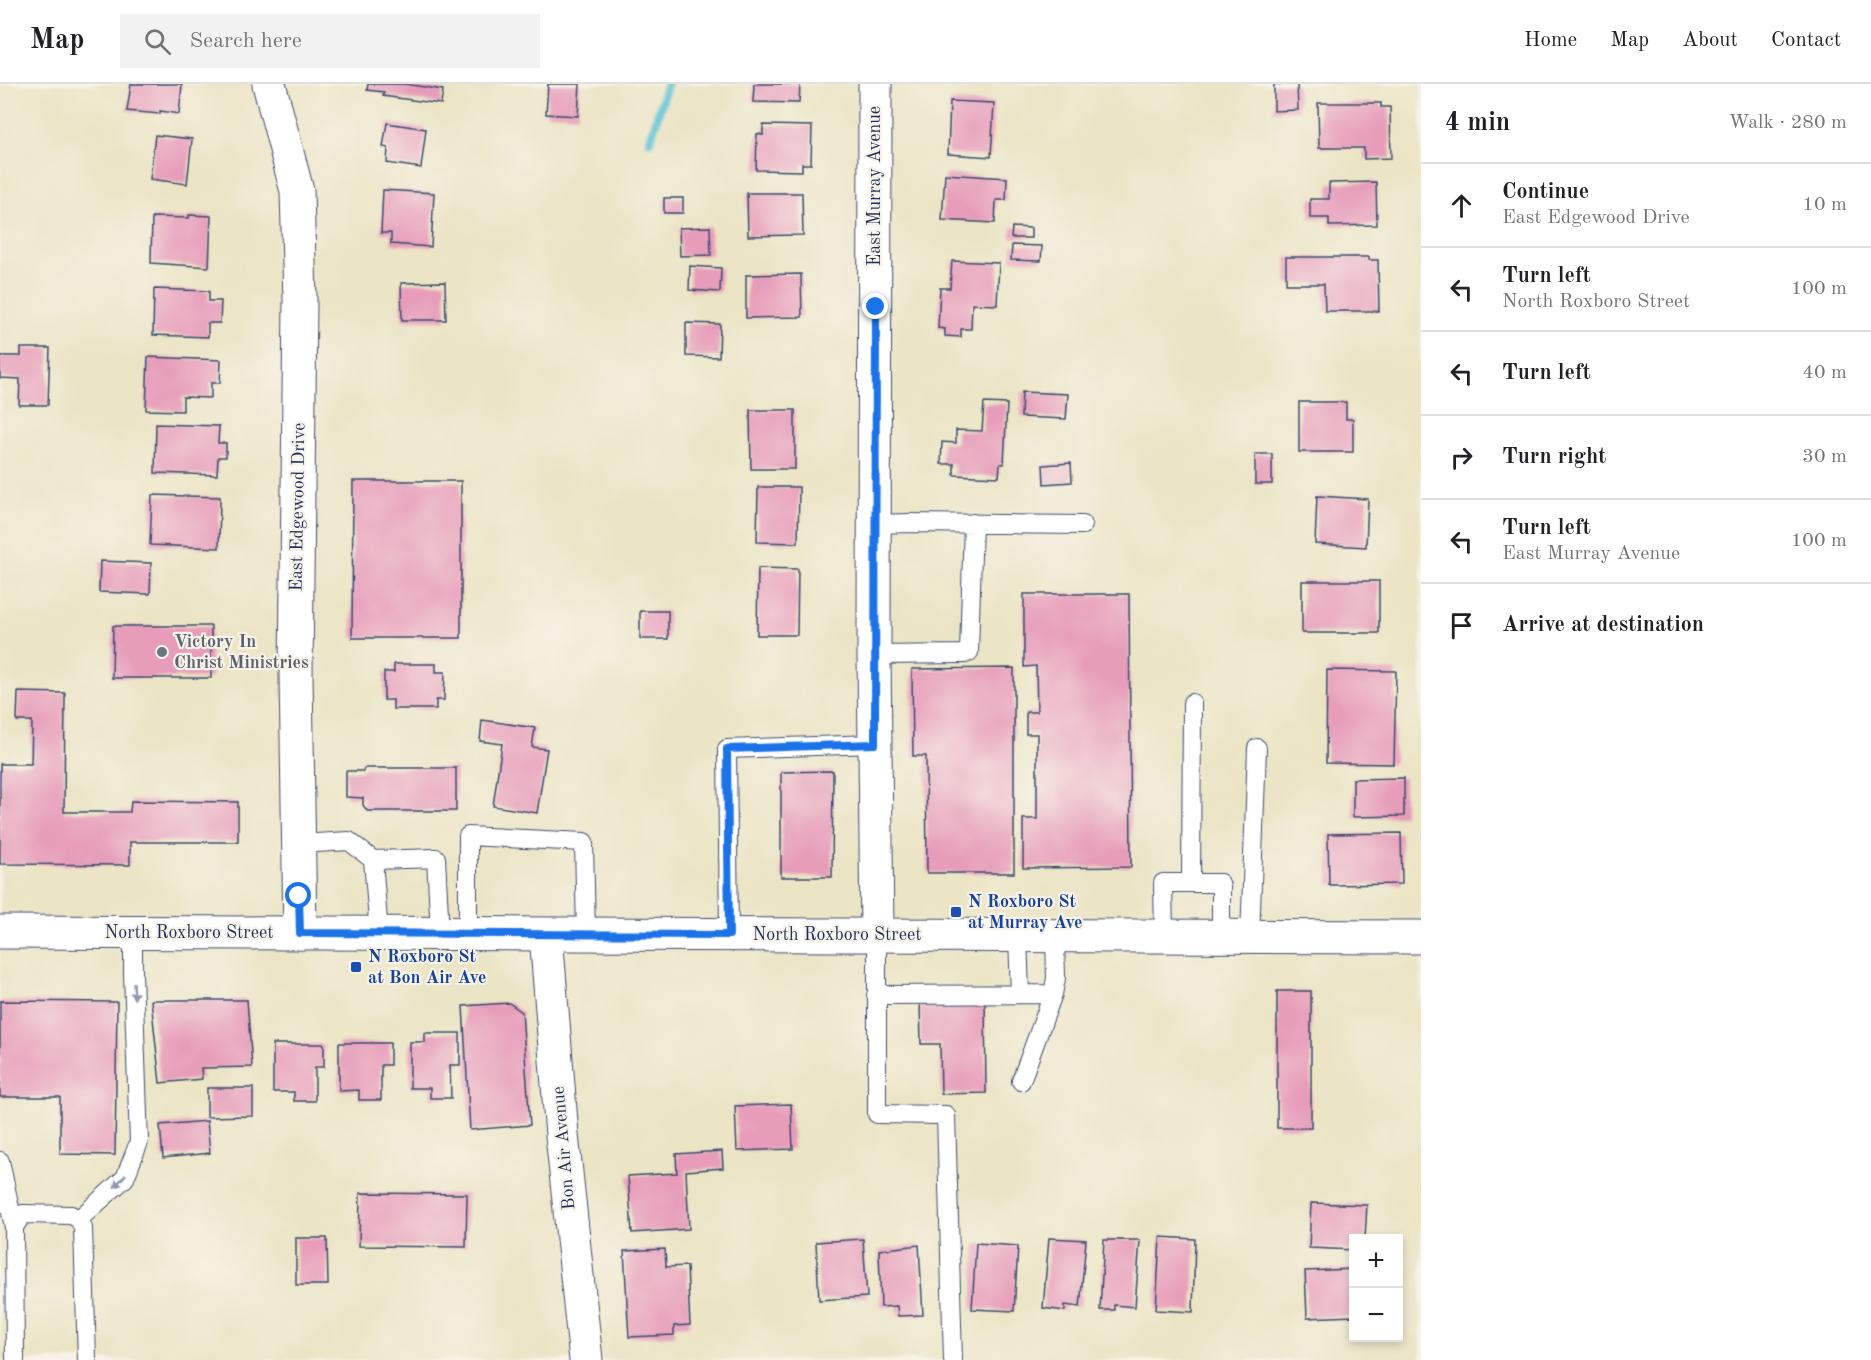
<!DOCTYPE html>
<html lang="en">
<head>
<meta charset="utf-8">
<style>
	:root { --surface:#fff; --page:#f2f2f2; --text:#202124; --muted:#757577; --line:#e0e0e0 }
	body { margin:0; font-family:"Old Standard TT",serif; background:var(--page); color:var(--text) }
	.controls { position:absolute; right:18px; bottom:18px; display:grid; overflow:hidden; border-radius:0px; box-shadow:0 3px 9px #0003 }
	.controls button { width:54px; height:54px; display:grid; place-items:center; padding:0; border:0; border-bottom:2px solid var(--line); background:var(--surface); color:var(--text); font:30px sans-serif }
	.stop { position:absolute; width:18px; height:18px; margin:-14px; border:4px solid #1a73e8; border-radius:50%; background:#fff }
	.stop.end { background:#1a73e8; border-color:#fff; box-shadow:0 2px 6px #0008 }
	.list { margin:0; padding:0; list-style:none }
	h2 { display:flex; justify-content:space-between; align-items:center; height:78px; margin:0; padding:0 24px; font-size:26px }
	h2 small { font-size:20px; font-weight:400; color:var(--muted) }
	.list li { display:grid; grid-template-columns:39px 1fr auto; gap:18px; align-items:center; box-sizing:border-box; height:84px; padding:0 24px; border-top:2px solid var(--line) }
	.list b { display:block; font-size:22px; white-space:nowrap }
	.list p { margin:0; font-size:20px; white-space:nowrap; color:var(--muted) }
	.list em { font-size:20px; font-style:normal; color:var(--muted) }
	.icon { flex:none; width:33px; height:33px; fill:none; stroke:currentColor; stroke-width:2; stroke-linecap:round; stroke-linejoin:round }
	.map { position:relative; flex:none; width:1421px; height:1276px; overflow:hidden }
	header { display:flex; align-items:center; gap:36px; box-sizing:border-box; height:84px; padding:0 30px; background:var(--surface); border-bottom:2px solid var(--line) }
	header strong { font-size:28px }
	nav { display:flex; gap:33px; margin-inline-start:auto; font-size:21px }
	.search { width:420px; height:54px; background:var(--page); display:flex; align-items:center; gap:15px; box-sizing:border-box; padding:0 21px; border-radius:0px; color:var(--muted); font-size:22px }
	main { display:flex }
	aside { flex:1; background:var(--surface) }
	.map>svg:first-child { display:block }
</style>
</head>
<body>
<header>
<strong>Map</strong>
<div class="search"><svg class="icon" aria-label="search" viewBox="0 0 24 24"><circle cx="10" cy="10" r="6"/><path d="M15 15l6 6"/></svg>Search here</div>
<nav><a>Home</a><a>Map</a><a>About</a><a>Contact</a></nav>
</header>
<main>
<div class="map">
<svg width="1421" height="1276" viewBox="0 0 1421 1276">
	<rect width="100%" height="100%" fill="#f7f3e8"/>
	<filter id="ink" filterUnits="userSpaceOnUse"><feTurbulence type="fractalNoise" baseFrequency=".0167" numOctaves="2"/><feDisplacementMap in="SourceGraphic" scale="12" xChannelSelector="R" yChannelSelector="G"/><feConvolveMatrix kernelMatrix="1 2 1 2 8 2 1 2 1" color-interpolation-filters="sRGB"/></filter>
	<filter id="wash" filterUnits="userSpaceOnUse"><feTurbulence type="fractalNoise" baseFrequency=".008" numOctaves="4" result="noise"/><feDisplacementMap in="SourceGraphic" scale="24" xChannelSelector="R" yChannelSelector="G"/><feGaussianBlur stdDeviation="1.35" result="paint"/><feColorMatrix in="noise" values="0 0 0 0 0 0 0 0 0 0 0 0 0 0 0 0 0 1.4 0 .05"/><feComposite in="paint" operator="in"/></filter>
	<g filter="url(#wash)">
		<rect width="100%" height="100%" fill="#ebe4c5"/>
		<g fill="none" stroke-linecap="round" stroke-linejoin="round">
			<path stroke="#59c1d6" stroke-width="9" d="M 650,57 L 667,0"/>
		</g>
		<g id="blocks">
			<path fill="#e79dba" d="M 131,0 L 182,0 L 179,30 L 160,27 L 160,30 L 127,27 Z
				M 368,0 L 405,0 L 443,6 L 441,20 L 383,12 L 384,8 L 367,6 Z
				M 548,0 L 580,0 L 578,32 L 546,30 Z
				M 754,0 L 800,0 L 799,19 L 753,18 Z
				M 1274,0 L 1297,0 L 1298,26 L 1274,27 Z
				M 950,17 L 994,19 L 991,73 L 948,70 Z
				M 1318,19 L 1381,19 L 1381,23 L 1390,23 L 1391,74 L 1364,75 L 1364,64 L 1319,64 Z
				M 387,39 L 426,45 L 421,84 L 387,79 L 388,64 L 383,63 Z
				M 763,41 L 812,42 L 811,80 L 802,80 L 802,87 L 756,86 L 757,50 L 763,51 Z
				M 155,51 L 192,55 L 187,100 L 150,95 Z
				M 945,90 L 1007,94 L 1006,116 L 996,116 L 995,139 L 942,136 Z
				M 1376,98 L 1377,141 L 1329,142 L 1329,134 L 1310,134 L 1310,115 L 1329,115 L 1329,99 Z
				M 383,106 L 434,109 L 431,163 L 391,160 L 391,149 L 381,149 Z
				M 747,109 L 802,109 L 803,151 L 748,152 Z
				M 664,114 L 683,114 L 683,129 L 664,129 Z
				M 189,131 L 211,132 L 209,183 L 151,179 L 152,133 L 189,134 Z
				M 710,143 L 711,171 L 680,172 L 679,144 Z
				M 1012,143 L 1031,144 L 1031,154 L 1011,154 Z
				M 1012,161 L 1042,162 L 1041,177 L 1011,176 Z
				M 1286,173 L 1369,173 L 1369,176 L 1378,176 L 1379,227 L 1325,227 L 1324,200 L 1286,200 Z
				M 952,177 L 999,179 L 997,221 L 972,220 L 971,245 L 961,245 L 961,253 L 945,252 L 945,245 L 938,244 L 940,204 L 950,204 Z
				M 690,182 L 721,184 L 720,208 L 689,206 Z
				M 801,190 L 802,233 L 746,234 L 746,191 Z
				M 445,198 L 446,236 L 402,236 L 401,199 Z
				M 154,205 L 209,207 L 209,217 L 221,217 L 220,239 L 208,239 L 208,253 L 153,251 Z
				M 686,239 L 720,240 L 719,273 L 686,272 Z
				M 21,264 L 50,264 L 48,321 L 19,321 L 20,295 L 0,294 L 0,272 L 21,272 Z
				M 148,273 L 221,276 L 220,299 L 211,299 L 211,314 L 183,313 L 183,327 L 146,326 Z
				M 1022,308 L 1068,310 L 1066,335 L 1021,333 Z
				M 1299,318 L 1346,318 L 1346,335 L 1353,335 L 1353,368 L 1299,368 Z
				M 984,319 L 1007,320 L 1004,380 L 1000,380 L 999,393 L 954,391 L 954,380 L 941,380 L 942,358 L 956,359 L 956,346 L 982,347 Z
				M 750,326 L 795,326 L 795,385 L 751,385 Z
				M 156,340 L 219,342 L 218,359 L 226,359 L 226,373 L 218,373 L 217,391 L 155,389 Z
				M 1255,370 L 1272,370 L 1272,400 L 1255,400 Z
				M 1071,379 L 1072,398 L 1044,400 L 1043,381 Z
				M 353,397 L 461,397 L 461,554 L 352,554 Z
				M 758,403 L 799,403 L 798,459 L 757,458 Z
				M 152,411 L 220,413 L 219,464 L 150,461 Z
				M 1317,412 L 1368,415 L 1366,463 L 1315,460 Z
				M 100,477 L 151,479 L 150,510 L 99,508 Z
				M 758,484 L 798,485 L 797,551 L 757,551 Z
				M 1302,497 L 1379,497 L 1379,549 L 1302,549 Z
				M 1024,510 L 1129,510 L 1131,783 L 1023,784 L 1023,735 L 1037,735 L 1037,650 L 1026,650 L 1026,628 L 1037,628 L 1036,582 L 1024,583 Z
				M 640,527 L 668,527 L 668,555 L 640,555 Z
				M 113,542 L 211,542 L 211,594 L 112,594 Z
				M 394,580 L 436,580 L 436,588 L 445,588 L 444,616 L 436,616 L 436,625 L 393,625 L 393,616 L 384,616 L 384,588 L 394,588 Z
				M 1014,584 L 1014,789 L 927,789 L 926,672 L 913,672 L 912,585 Z
				M 1327,586 L 1396,587 L 1394,680 L 1326,679 Z
				M 18,608 L 65,609 L 64,728 L 130,728 L 131,717 L 238,718 L 238,758 L 130,758 L 130,781 L 0,780 L 0,680 L 31,680 L 32,637 L 17,637 Z
				M 482,636 L 535,644 L 532,663 L 547,665 L 537,729 L 493,722 L 502,660 L 480,657 Z
				M 364,684 L 456,684 L 456,727 L 367,727 L 363,721 L 363,714 L 346,713 L 346,687 L 363,687 Z
				M 833,687 L 832,793 L 781,793 L 781,688 Z
				M 1404,694 L 1404,732 L 1353,733 L 1353,695 Z
				M 1401,749 L 1402,800 L 1329,801 L 1328,750 Z
				M 1277,907 L 1311,907 L 1311,1044 L 1277,1044 Z
				M 151,916 L 247,916 L 252,983 L 201,984 L 202,995 L 160,999 Z
				M 985,916 L 986,1009 L 941,1010 L 940,960 L 921,960 L 920,917 Z
				M 0,917 L 117,918 L 115,1071 L 60,1070 L 60,1013 L 0,1013 Z
				M 509,919 L 522,928 L 530,1041 L 470,1046 L 463,922 Z
				M 425,949 L 460,949 L 460,981 L 450,981 L 451,1014 L 430,1014 L 430,1004 L 410,1004 L 410,958 L 425,958 Z
				M 339,959 L 390,959 L 390,981 L 381,981 L 381,1016 L 359,1016 L 359,1006 L 339,1007 Z
				M 273,960 L 324,960 L 324,983 L 315,983 L 315,1017 L 294,1017 L 294,1008 L 273,1008 Z
				M 207,1004 L 253,1004 L 253,1032 L 207,1033 Z
				M 791,1020 L 793,1065 L 737,1067 L 735,1022 Z
				M 207,1037 L 210,1069 L 163,1074 L 160,1041 Z
				M 722,1067 L 723,1084 L 686,1087 L 689,1145 L 632,1149 L 628,1092 L 677,1089 L 676,1070 Z
				M 360,1109 L 467,1110 L 466,1163 L 359,1162 Z
				M 1311,1119 L 1367,1121 L 1365,1154 L 1354,1154 L 1354,1166 L 1309,1164 Z
				M 1160,1153 L 1195,1155 L 1193,1228 L 1156,1226 Z
				M 296,1154 L 327,1154 L 328,1201 L 296,1201 Z
				M 1049,1154 L 1086,1156 L 1080,1223 L 1065,1221 L 1065,1227 L 1043,1224 Z
				M 863,1155 L 867,1213 L 819,1216 L 816,1158 Z
				M 1104,1156 L 1140,1156 L 1135,1223 L 1114,1221 L 1114,1226 L 1100,1226 Z
				M 976,1159 L 1018,1162 L 1014,1227 L 972,1225 Z
				M 919,1161 L 923,1231 L 898,1232 L 897,1222 L 881,1223 L 879,1166 Z
				M 665,1165 L 666,1183 L 687,1182 L 690,1241 L 674,1242 L 674,1251 L 629,1253 L 624,1167 Z
				M 1354,1185 L 1354,1232 L 1307,1234 L 1305,1187 Z"/>
		</g>
	</g>
	<g filter="url(#ink)">
		<use href="#blocks" fill-opacity="0" stroke="#3a4a6d" stroke-width="1.5"/>
		<g fill="none" stroke-linecap="round" stroke-linejoin="round">
			<g stroke="#3a4a6d" stroke-width="20">
				<path id="lane" d="M 875,440 L 908,439 L 1083,441
					M 874,571 L 965,570 L 969,568 L 973,439
					M 299,760 L 349,757 L 373,776 L 436,774 L 440,850
					M 373,776 L 379,850
					M 1191,799 L 1192,619
					M 468,851 L 468,752 L 584,758 L 586,851
					M 729,851 L 727,665 L 875,660
					M 877,851 L 877,1030 L 946,1031 L 953,1276
					M 1018,852 L 1020,910
					M 1164,852 L 1163,799 L 1220,799 L 1221,803 L 1221,853
					M 1250,853 L 1257,664
					M 876,911 L 1053,910
					M 1021,997 L 1053,910 L 1056,894 L 1055,852
					M 0,1077 L 14,1143
					M 79,1135 L 125,1094 L 139,1058 L 133,890 L 133,849
					M 15,1276 L 14,1143 L 23,1130 L 71,1131 L 79,1135 L 83,1144 L 87,1276"/>
			</g>
			<g stroke="#3a4a6d" stroke-width="35">
				<path id="street" d="M 269,0 L 297,107 L 300,216 L 296,591 L 300,849
					M 546,851 L 562,1051 L 586,1276"/>
			</g>
			<g stroke="#3a4a6d" stroke-width="35">
				<path id="secondary" d="M 875,0 L 874,571 L 877,851"/>
			</g>
			<g stroke="#3a4a6d" stroke-width="35">
				<path id="primary" d="M 0,848 L 1421,853"/>
			</g>
			<use href="#lane" stroke="#fff" stroke-width="18"/>
			<use href="#street" stroke="#fff" stroke-width="33"/>
			<use href="#secondary" stroke="#fff" stroke-width="33"/>
			<use href="#primary" stroke="#fff" stroke-width="33"/>
		</g>
		<defs><path id="oneway-solid" d="M-6-.8H1V-3.2L6.5 0L1 3.2V.8H-6Z" transform="scale(1.5)"/></defs>
		<g fill="#8d97ae">
			<use href="#oneway-solid" transform="translate(134 907) rotate(87)"/>
			<use href="#oneway-solid" transform="translate(120 1097) rotate(132)"/>
		</g>
	</g>
	<g fill="none" stroke-linecap="round" stroke-linejoin="round" filter="url(#ink)">
		<path stroke="#1a73e8" stroke-width="8" d="M 299,812 L 300,849 L 729,851 L 727,665 L 875,660 L 876,223"/>
	</g>
	<circle fill="#6b7280" stroke="#f7f3e8" stroke-width="2" cx="162" cy="568" r="6"/>
	<g fill="#1a4fb4" stroke="#f7f3e8" stroke-width="2">
		<rect x="950" y="822" width="12" height="12" rx="3"/>
		<rect x="350" y="877" width="12" height="12" rx="3"/>
	</g>
	<g text-anchor="middle" dominant-baseline="central" stroke-width="4.5" stroke-linejoin="round" paint-order="stroke">
		<g font-size="18" fill="#1b2f5e" stroke="#f7f3e8">
			<text transform="translate(875 102) rotate(-90)">East Murray Avenue</text>
			<text transform="translate(298 423) rotate(-89)">East Edgewood Drive</text>
			<text x="189" y="849">North Roxboro Street</text>
			<text x="837" y="851">North Roxboro Street</text>
			<text transform="translate(564 1064) rotate(-95)">Bon Air Avenue</text>
		</g>
		<g font-size="18" font-weight="bold" fill="#5b616d" stroke="#f7f3e8" text-anchor="start">
			<text x="174" y="558">Victory In<tspan x="174" dy="21">Christ Ministries</tspan></text>
		</g>
		<g font-size="18" font-weight="bold" fill="#164399" stroke="#f7f3e8" text-anchor="start">
			<text x="968" y="818">N Roxboro St<tspan x="968" dy="21">at Murray Ave</tspan></text>
			<text x="368" y="873">N Roxboro St<tspan x="368" dy="21">at Bon Air Ave</tspan></text>
		</g>
	</g>
</svg>
<div class="controls">
<button>+</button>
<button>−</button>
</div>
<div class="stop" style="left:299px;top:812px"></div>
<div class="stop end" style="left:876px;top:223px"></div>
</div>
<aside>
<h2>4 min<small>Walk · 280 m</small></h2>
<ul class="list">
<li><svg class="icon" aria-label="ahead" viewBox="0 0 24 24"><path d="M12 20V5M6 11l6-6 6 6"/></svg><div><b>Continue</b><p>East Edgewood Drive</p></div><em>10 m</em></li>
<li><svg class="icon" aria-label="left" viewBox="0 0 24 24"><path d="M17 20v-9H6M10 6l-5 5 5 5"/></svg><div><b>Turn left</b><p>North Roxboro Street</p></div><em>100 m</em></li>
<li><svg class="icon" aria-label="left" viewBox="0 0 24 24"><path d="M17 20v-9H6M10 6l-5 5 5 5"/></svg><div><b>Turn left</b></div><em>40 m</em></li>
<li><svg class="icon" aria-label="right" viewBox="0 0 24 24"><path d="M7 20v-9h11M14 6l5 5-5 5"/></svg><div><b>Turn right</b></div><em>30 m</em></li>
<li><svg class="icon" aria-label="left" viewBox="0 0 24 24"><path d="M17 20v-9H6M10 6l-5 5 5 5"/></svg><div><b>Turn left</b><p>East Murray Avenue</p></div><em>100 m</em></li>
<li><svg class="icon" aria-label="arrive" viewBox="0 0 24 24"><path d="M6 21V4h12l-3 4 3 4H6"/></svg><div><b>Arrive at destination</b></div></li>
</ul>
</aside>
</main>
</body>
</html>
